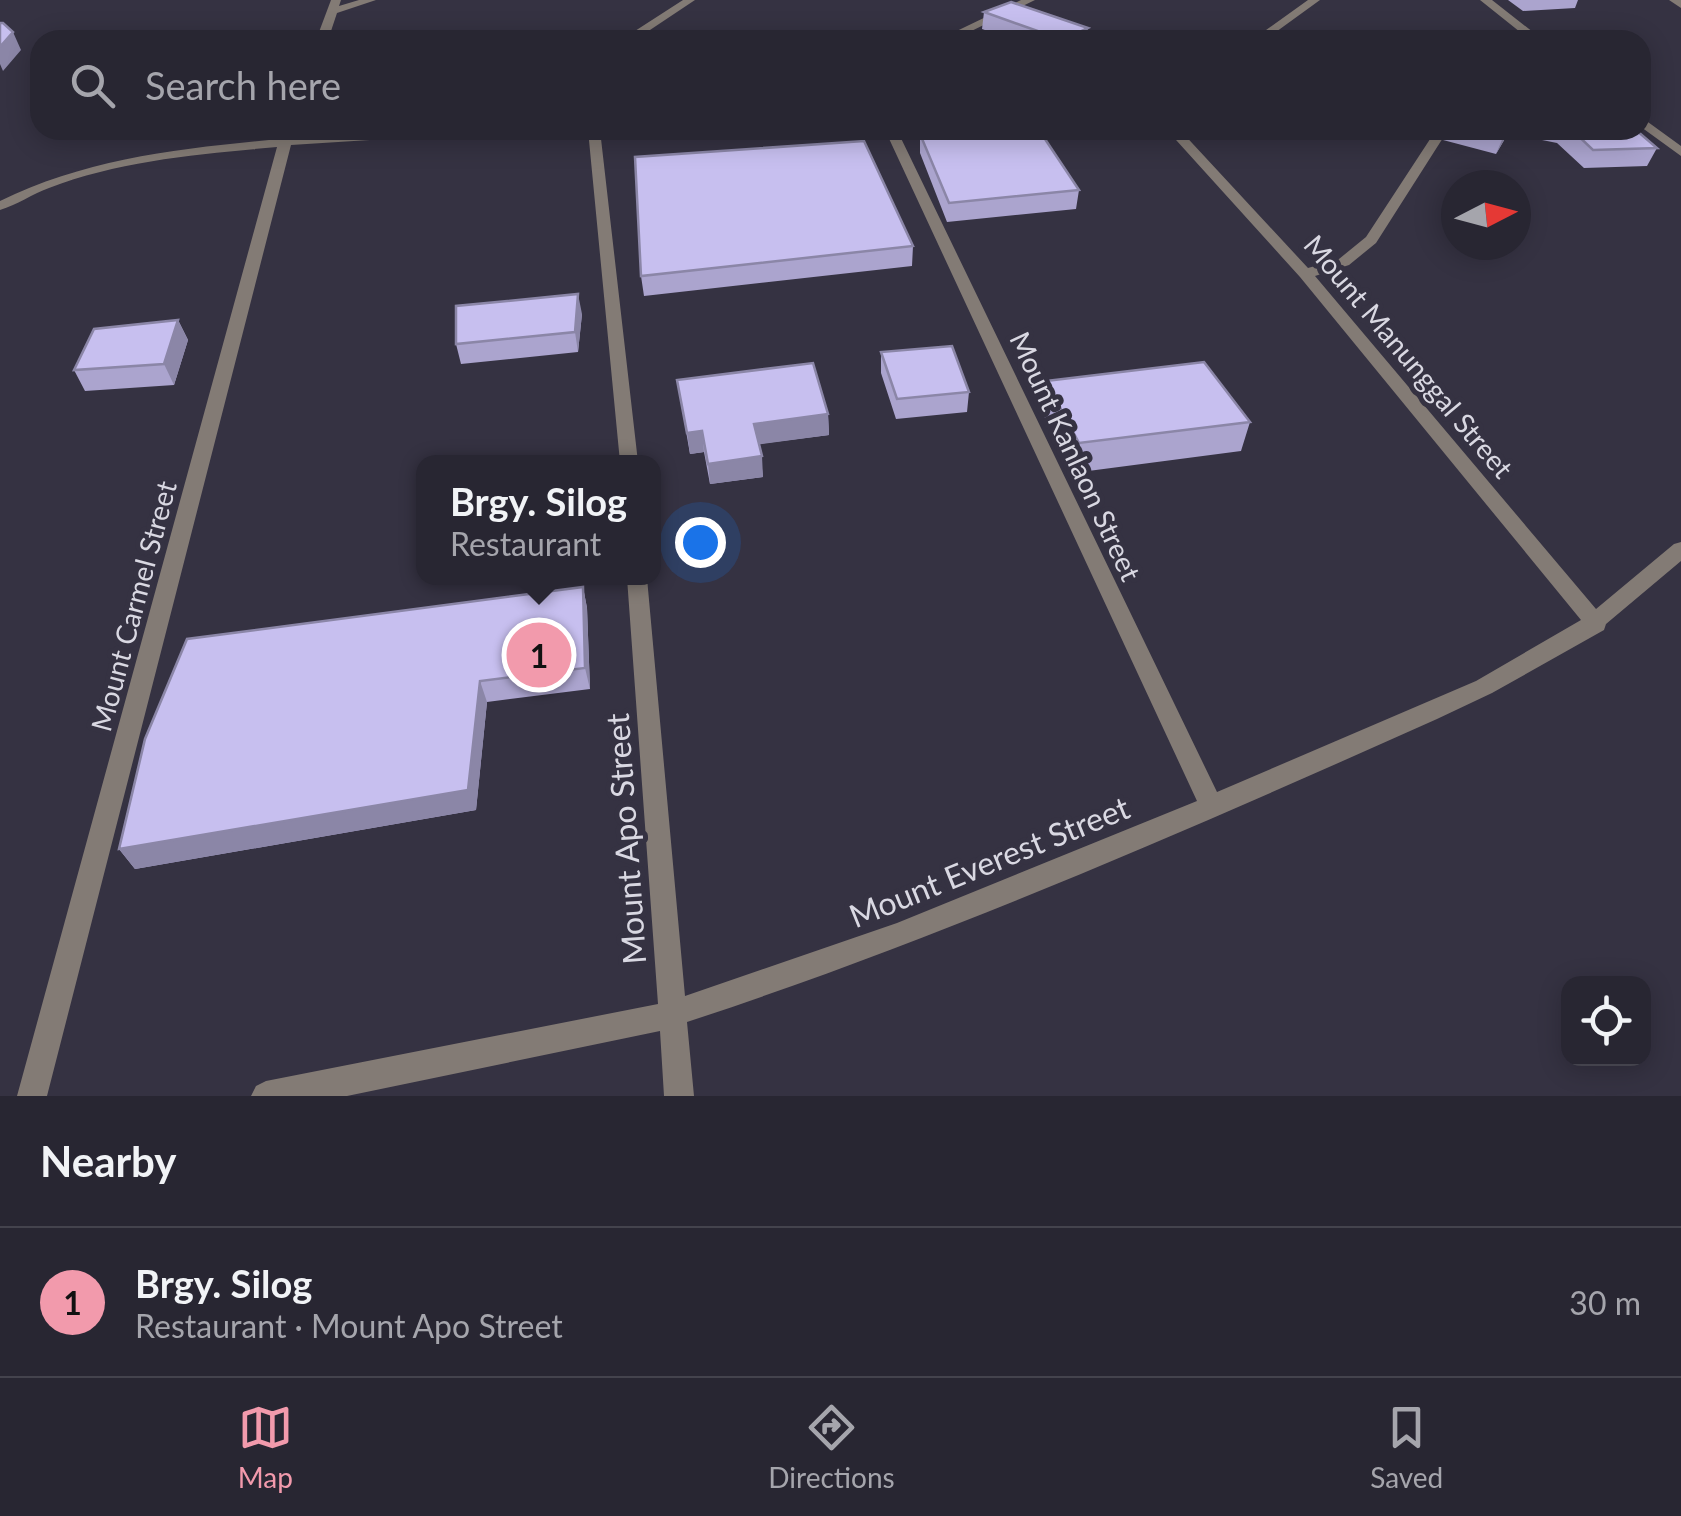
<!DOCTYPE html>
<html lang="en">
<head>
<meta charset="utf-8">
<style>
	:root { --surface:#282632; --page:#302e3a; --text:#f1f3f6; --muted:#a5a5ac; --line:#44434d; --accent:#f29aac }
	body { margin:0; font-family:Lato,sans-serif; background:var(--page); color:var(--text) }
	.controls { position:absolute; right:30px; bottom:30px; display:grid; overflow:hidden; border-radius:20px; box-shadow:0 5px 25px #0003 }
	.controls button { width:90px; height:90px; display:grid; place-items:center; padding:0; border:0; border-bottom:2px solid var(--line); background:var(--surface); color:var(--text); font:50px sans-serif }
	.compass { position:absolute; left:1441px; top:170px; width:90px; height:90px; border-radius:50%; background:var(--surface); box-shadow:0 5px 25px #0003; rotate:84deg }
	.you { position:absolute; left:700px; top:542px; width:35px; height:35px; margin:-25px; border:8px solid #fff; border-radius:50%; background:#1a73e8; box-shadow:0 0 0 15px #1a73e833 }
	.badge { display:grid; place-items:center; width:65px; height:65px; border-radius:50%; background:var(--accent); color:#111; font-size:32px; font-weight:700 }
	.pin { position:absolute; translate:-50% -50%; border:5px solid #fff; box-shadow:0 2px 10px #0006 }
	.popup { position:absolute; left:416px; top:455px; width:245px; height:130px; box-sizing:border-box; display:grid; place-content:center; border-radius:20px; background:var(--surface); filter:drop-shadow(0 2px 8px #0005); font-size:32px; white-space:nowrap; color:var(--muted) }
	.popup b { font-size:38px; color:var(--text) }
	.popup::after { content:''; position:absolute; left:50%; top:100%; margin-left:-20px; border:20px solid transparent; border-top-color:var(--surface) }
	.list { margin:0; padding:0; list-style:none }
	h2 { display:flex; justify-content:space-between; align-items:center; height:130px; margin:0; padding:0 40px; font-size:42px }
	h2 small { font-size:32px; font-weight:400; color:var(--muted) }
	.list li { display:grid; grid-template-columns:65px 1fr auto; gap:30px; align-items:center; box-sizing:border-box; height:150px; padding:0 40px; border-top:2px solid var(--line) }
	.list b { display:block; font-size:38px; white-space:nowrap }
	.list p { margin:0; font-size:32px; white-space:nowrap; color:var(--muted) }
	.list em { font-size:32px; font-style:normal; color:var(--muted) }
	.icon { flex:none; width:55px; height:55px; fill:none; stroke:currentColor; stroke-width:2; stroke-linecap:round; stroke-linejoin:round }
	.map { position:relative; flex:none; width:1681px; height:1096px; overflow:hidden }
	.search { position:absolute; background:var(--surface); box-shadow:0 5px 25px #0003; left:30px; right:30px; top:30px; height:110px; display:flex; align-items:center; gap:25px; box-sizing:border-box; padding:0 35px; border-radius:30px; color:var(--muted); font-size:38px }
	.sheet { height:280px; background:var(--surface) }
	nav { display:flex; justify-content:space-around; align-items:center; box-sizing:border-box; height:140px; border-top:2px solid var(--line); background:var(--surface); font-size:28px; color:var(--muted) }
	nav a { display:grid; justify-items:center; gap:5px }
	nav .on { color:var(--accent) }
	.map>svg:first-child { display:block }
</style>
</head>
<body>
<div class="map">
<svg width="1681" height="1096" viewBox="0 0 1681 1096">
	<rect width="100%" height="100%" fill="#353242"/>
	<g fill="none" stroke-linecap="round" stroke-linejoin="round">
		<path fill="#837b75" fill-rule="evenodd" d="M 331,0 L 341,0 L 339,6 L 359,0 L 376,0 L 337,13 L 328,40 L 316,40 Z
			M 683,0 L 695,0 L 635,40 L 621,40 Z
			M 1021,0 L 1035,0 L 953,40 L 938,40 Z
			M 1308,0 L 1320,0 L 1265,40 L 1252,40 Z
			M 1480,0 L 1492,0 L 1543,40 L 1530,40 Z
			M 1669,0 L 1681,0 L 1681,8 Z
			M 1641,117 L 1681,146 L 1681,156 L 1641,127 Z
			M 282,130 L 294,130 L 293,137 L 403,130 L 470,130 L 464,134 L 291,145 L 47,1096 L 17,1096 L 277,147 C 201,154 121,160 49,188 C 32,194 17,205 0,210 L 0,201 C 87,158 183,148 279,139 Z
			M 588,130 L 600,130 L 638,462 L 620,462 Z
			M 885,130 L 897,130 L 1217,792 L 1476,681 L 1581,620 L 1300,277 L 1167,130 L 1180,130 L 1308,268 L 1339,259 L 1366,237 L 1436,130 L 1448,130 L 1376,243 L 1349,265 L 1315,276 L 1596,609 L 1674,544 L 1681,542 L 1681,561 L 1606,624 L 1604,630 L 1492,693 L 1437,719 C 1191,829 943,938 687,1022 L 694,1096 L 664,1096 L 660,1031 L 347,1096 L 251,1096 L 256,1086 L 266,1081 L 658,1004 L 627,578 L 647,578 L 685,996 L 897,923 L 1197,801 Z"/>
	</g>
	<path fill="#aba4ce" d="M 1508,0 L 1578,0 L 1575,8 L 1523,11 Z
		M 984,12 L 1086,40 L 1013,40 L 982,29 Z
		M 1447,130 L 1510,130 L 1496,154 L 1443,140 Z
		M 1533,130 L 1636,130 L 1657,148 L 1647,166 L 1584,168 L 1557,143 L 1542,140 Z
		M 920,134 L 1079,190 L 1076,209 L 947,222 L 920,153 Z
		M 913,246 L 912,266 L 644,296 L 641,276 Z
		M 582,314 L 578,352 L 461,364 L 456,344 Z
		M 178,320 L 188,340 L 174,385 L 85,391 L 74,370 Z
		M 881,352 L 969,392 L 967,412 L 896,419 L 881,373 Z
		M 677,380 L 828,414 L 829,435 L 759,444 L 763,477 L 710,484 L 704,452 L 690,454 Z
		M 1046,381 L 1250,422 L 1241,451 L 1073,473 L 1041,410 Z
		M 583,587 L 587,608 L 590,689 L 487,702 L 476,810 L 135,869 L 119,849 Z"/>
	<path fill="#8b86a7" d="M 1088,28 L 1086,40 L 1065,40 Z
		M 13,32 L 21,50 L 3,71 L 0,64 L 0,47 Z
		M 1507,130 L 1510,130 L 1496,154 L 1504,135 Z
		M 578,294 L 582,314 L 578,352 L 575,332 Z
		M 178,320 L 188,340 L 174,385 L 164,364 Z
		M 828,414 L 829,435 L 755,445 L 754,424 Z
		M 702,431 L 704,452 L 690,454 L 687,433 Z
		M 762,456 L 763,477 L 710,484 L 708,464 Z
		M 583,587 L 587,608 L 590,689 L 585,668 Z
		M 480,681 L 487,702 L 476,810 L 135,869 L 119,849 Z"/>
	<path fill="#c7bfef" stroke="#8b86a7" stroke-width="2.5" d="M 1011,2 L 1088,28 L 1063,40 L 984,12 Z
		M 0,23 L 3,23 L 13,32 L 0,47 Z
		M 229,36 L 297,36 L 295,40 L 226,40 Z
		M 980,130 L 1039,130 L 1079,190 L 949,203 L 920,134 Z
		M 1483,130 L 1507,130 L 1504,135 Z
		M 1572,130 L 1636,130 L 1657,148 L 1593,150 Z
		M 864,141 L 913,246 L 641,276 L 635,157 Z
		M 578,294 L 575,332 L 456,344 L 456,306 Z
		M 178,320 L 164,364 L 74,370 L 94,329 Z
		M 952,346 L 969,392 L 897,399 L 881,352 Z
		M 1204,362 L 1250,422 L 1079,443 L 1046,381 Z
		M 813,363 L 828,414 L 754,424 L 762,456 L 708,464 L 702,431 L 687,433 L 677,380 Z
		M 583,587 L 585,668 L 480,681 L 468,790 L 119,849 L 145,739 L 187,639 Z"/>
	<g text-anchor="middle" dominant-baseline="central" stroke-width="10" stroke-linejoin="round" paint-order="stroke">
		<g font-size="28" fill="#d9d8e2" stroke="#353242">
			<text transform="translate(1409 356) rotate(50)">Mount Manunggal Street</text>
			<text transform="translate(1076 456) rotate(65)">Mount Kanlaon Street</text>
			<text transform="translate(133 606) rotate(-75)">Mount Carmel Street</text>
		</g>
		<g font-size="32" fill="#d9d8e2" stroke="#353242">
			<text transform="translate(625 839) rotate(-94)">Mount Apo Street</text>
			<text transform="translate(989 861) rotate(-22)">Mount Everest Street</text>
		</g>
	</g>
</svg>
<div class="controls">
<button><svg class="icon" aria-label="locate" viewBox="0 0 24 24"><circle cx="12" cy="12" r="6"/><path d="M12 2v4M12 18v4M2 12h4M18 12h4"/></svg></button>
</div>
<svg class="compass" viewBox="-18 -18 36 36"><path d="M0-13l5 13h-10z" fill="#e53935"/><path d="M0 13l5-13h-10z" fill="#a5a5ac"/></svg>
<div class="you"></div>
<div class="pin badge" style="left:539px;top:655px">1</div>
<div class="popup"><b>Brgy. Silog</b>Restaurant</div>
<div class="search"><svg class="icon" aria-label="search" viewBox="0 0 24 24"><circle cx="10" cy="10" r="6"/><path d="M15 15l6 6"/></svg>Search here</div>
</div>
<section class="sheet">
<h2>Nearby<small></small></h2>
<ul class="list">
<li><span class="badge">1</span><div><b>Brgy. Silog</b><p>Restaurant · Mount Apo Street</p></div><em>30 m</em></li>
</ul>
</section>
<nav>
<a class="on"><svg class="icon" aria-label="map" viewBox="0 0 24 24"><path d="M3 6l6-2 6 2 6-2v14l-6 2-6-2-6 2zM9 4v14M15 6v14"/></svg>Map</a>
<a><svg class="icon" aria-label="directions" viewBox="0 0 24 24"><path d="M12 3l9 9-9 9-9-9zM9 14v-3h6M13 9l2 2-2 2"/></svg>Directions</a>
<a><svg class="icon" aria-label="saved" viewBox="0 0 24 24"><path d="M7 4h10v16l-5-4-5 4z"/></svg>Saved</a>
</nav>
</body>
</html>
